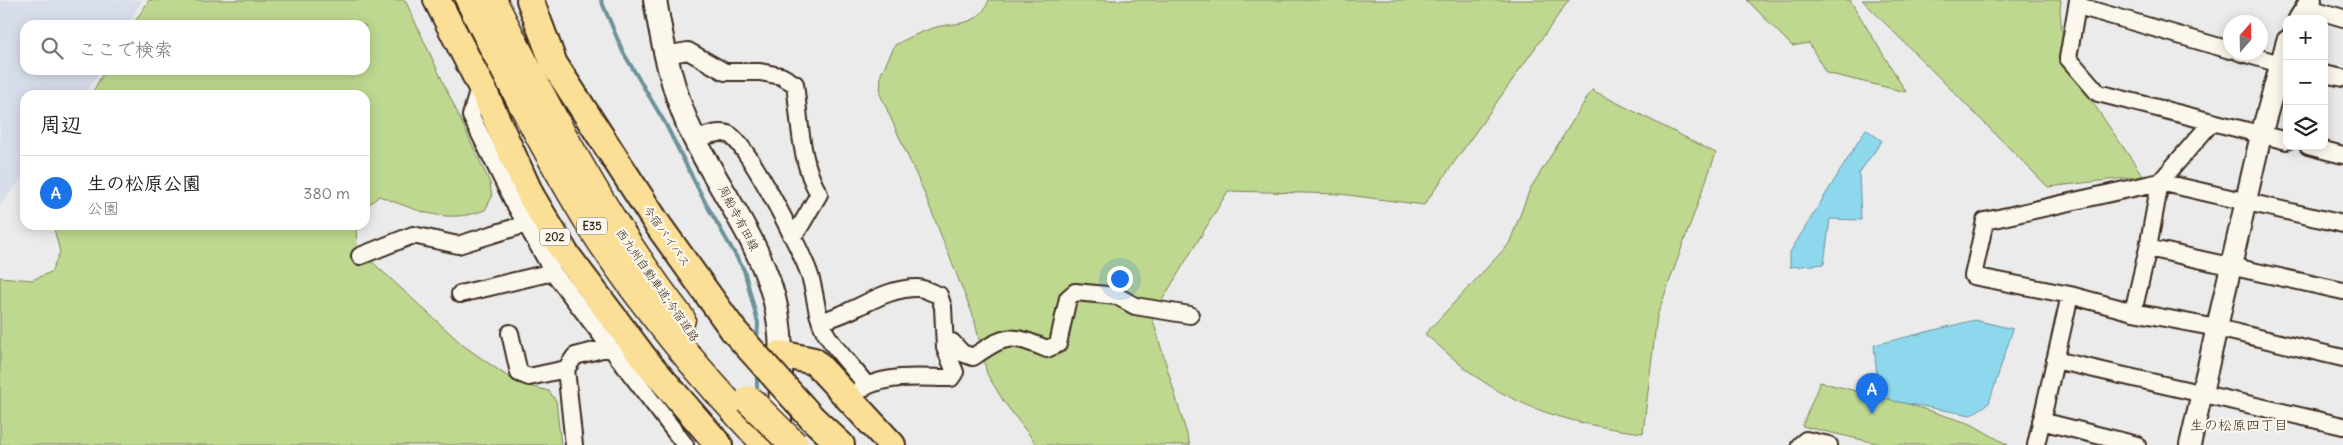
<!DOCTYPE html>
<html lang="ja">
<head>
<meta charset="utf-8">
<style>
	:root { --surface:#fff; --page:#f2f2f2; --text:#222; --muted:#767676; --line:#e0e0e0; --accent:#1a73e8 }
	body { margin:0; font-family:Delius,"Klee One",sans-serif; background:var(--page); color:var(--text) }
	.controls { position:absolute; right:15px; top:15px; display:grid; overflow:hidden; border-radius:10px; box-shadow:0 2px 12px #0003 }
	.controls button { width:45px; height:45px; display:grid; place-items:center; padding:0; border:0; border-bottom:1px solid var(--line); background:var(--surface); color:var(--text); font:25px sans-serif }
	.compass { position:absolute; left:2223px; top:15px; width:45px; height:45px; border-radius:50%; background:var(--surface); box-shadow:0 2px 12px #0003; rotate:20deg }
	.you { position:absolute; left:1119px; top:278px; width:18px; height:18px; margin:-12px; border:4px solid #fff; border-radius:50%; background:#1a73e8; box-shadow:0 0 0 8px #1a73e833 }
	.badge { display:grid; place-items:center; width:32px; height:32px; border-radius:50%; background:var(--accent); color:#fff; font-size:16px; font-weight:700 }
	.pin { position:absolute; translate:-50% -41px; filter:drop-shadow(0 1px 2px #0008) }
	.pin::after { content:''; position:absolute; top:26px; width:18px; height:15px; background:inherit; clip-path:polygon(0 0,100% 0,50% 100%) }
	.list { margin:0; padding:0; list-style:none }
	h2 { display:flex; justify-content:space-between; align-items:center; height:65px; margin:0; padding:0 20px; font-size:21px }
	h2 small { font-size:16px; font-weight:400; color:var(--muted) }
	.list li { display:grid; grid-template-columns:32px 1fr auto; gap:15px; align-items:center; box-sizing:border-box; height:75px; padding:0 20px; border-top:1px solid var(--line) }
	.list b { display:block; font-size:19px; white-space:nowrap }
	.list p { margin:0; font-size:16px; white-space:nowrap; color:var(--muted) }
	.list em { font-size:16px; font-style:normal; color:var(--muted) }
	.icon { flex:none; width:28px; height:28px; fill:none; stroke:currentColor; stroke-width:2; stroke-linecap:round; stroke-linejoin:round }
	.map { position:relative; flex:none; width:2343px; height:445px; overflow:hidden }
	.search { position:absolute; background:var(--surface); box-shadow:0 2px 12px #0003; left:20px; top:20px; width:350px; height:55px; display:flex; align-items:center; gap:12px; box-sizing:border-box; padding:0 18px; border-radius:15px; color:var(--muted); font-size:19px }
	.panel { position:absolute; background:var(--surface); box-shadow:0 2px 12px #0003; left:20px; top:90px; width:350px; height:140px; border-radius:15px }
	.map>svg:first-child { display:block }
</style>
</head>
<body>
<div class="map">
<svg width="2343" height="445" viewBox="0 0 2343 445">
	<rect width="100%" height="100%" fill="#ebebec"/>
	<filter id="ink" filterUnits="userSpaceOnUse"><feTurbulence type="fractalNoise" baseFrequency=".02" numOctaves="2"/><feDisplacementMap in="SourceGraphic" scale="10" xChannelSelector="R" yChannelSelector="G"/><feConvolveMatrix kernelMatrix="1 2 1 2 8 2 1 2 1" color-interpolation-filters="sRGB"/></filter>
	<g filter="url(#ink)">
		<path fill="#d8ddec" d="M 0,0 L 142,0 L 127,25 L 25,25 L 25,70 L 100,70 L 85,95 L 25,95 L 25,175 L 0,205 Z"/>
		<path fill="#bed88f" stroke="#7c8156" d="M 149,0 L 405,0 L 490,183 L 492,197 L 485,210 C 445,225 417,210 379,196 L 365,208 L 365,95 L 91,95 L 105,70 L 365,70 L 365,25 L 133,25 Z
			M 989,0 L 1569,0 L 1424,205 L 1340,194 L 1228,191 L 1152,317 L 1190,445 L 1037,445 L 1004,402 L 987,374 L 974,318 L 923,190 L 880,94 L 881,74 L 895,45 C 906,39 918,33 930,29 C 955,20 977,30 989,0 Z
			M 1747,0 L 1850,0 L 1906,92 L 1826,73 L 1809,43 L 1792,46 Z
			M 1862,0 L 2061,0 L 2060,11 L 2065,62 L 2143,176 L 2048,187 Z
			M 1592,90 L 1716,153 L 1657,316 L 1643,433 C 1584,426 1528,413 1478,378 C 1459,365 1442,348 1425,334 L 1509,244 L 1530,189 Z
			M 53,225 L 356,225 L 357,248 L 464,346 L 517,383 L 549,391 L 556,401 L 561,445 L 0,445 L 0,277 L 32,280 L 51,272 L 60,252 Z
			M 1820,382 L 1905,403 L 1971,424 L 2008,445 L 1884,445 L 1802,426 Z"/>
		<path fill="#8ed8ee" stroke="#6d929b" d="M 1866,129 L 1882,141 L 1859,173 L 1861,220 L 1830,219 L 1824,264 L 1790,267 L 1790,252 Z
			M 1975,320 L 2013,329 L 1989,403 L 1971,415 L 1893,401 L 1878,388 L 1874,345 Z"/>
		<g fill="none" stroke-linecap="round" stroke-linejoin="round">
			<path stroke="#6d929b" stroke-width="4" d="M 601,0 L 623,52 L 665,123 L 705,202 L 744,270 L 758,323 L 757,343
				M 757,393 L 757,372"/>
			<g stroke="#3b2a1e" stroke-width="20">
				<path id="minor" d="M 2078,0 L 2068,58 L 2098,93 L 2287,141
					M 2078,6 L 2230,50
					M 2306,7 L 2343,18
					M 2239,52 L 2287,66
					M 665,55 L 688,51 L 725,72 L 760,72 L 781,76 L 795,84 C 800,120 800,163 819,194 L 798,230 L 791,235
					M 2324,74 L 2343,78
					M 485,94 L 477,95 L 471,116 L 512,199 L 553,272 L 685,445
					M 695,140 C 706,136 716,131 728,134 C 745,138 802,252 809,273 C 816,292 815,314 825,332 C 836,351 854,368 867,386 L 848,397
					M 2308,146 L 2343,155
					M 2343,224 L 2160,182 L 1985,221 L 1973,276 L 2070,295 L 2133,312 L 2217,328 L 2343,358
					M 2148,248 L 2343,291
					M 360,256 L 413,235 L 458,245 L 526,224
					M 460,294 L 553,272
					M 2133,312 L 2148,248 L 2160,182 L 2211,123
					M 821,321 C 855,314 881,288 917,288 C 924,288 932,293 939,295 L 943,307 L 945,348 L 955,372 L 951,378 C 924,378 893,374 867,386
					M 510,333 L 519,373 L 529,377 L 566,369
					M 945,343 L 952,342 L 962,353 L 973,357 C 1007,334 1010,334 1047,349 L 1058,344 L 1068,298 L 1075,292 L 1117,296 L 1135,306 L 1190,315
					M 2055,360 L 2343,426
					M 2041,421 L 2137,445
					M 574,445 L 566,369 L 575,356 L 610,347
					M 1800,445 L 1806,440 L 1829,445
					M 2036,445 L 2070,295"/>
			</g>
			<g stroke="#3b2a1e" stroke-width="24">
				<path id="tertiary" d="M 2299,19 L 2311,0
					M 2190,445 L 2261,135 L 2287,41"/>
			</g>
			<g stroke="#3b2a1e" stroke-width="26">
				<path id="secondary" d="M 655,0 C 663,47 673,95 694,138 C 721,192 758,239 774,298 C 786,343 779,395 780,442"/>
			</g>
			<g stroke="#3b2a1e" stroke-width="30">
				<path id="trunk" d="M 437,0 L 485,94 L 531,196 L 565,253 L 647,362 L 719,445
					M 530,0 L 554,64 L 658,225 L 734,331
					M 780,354 L 814,361 L 892,445
					M 812,418 L 841,445"/>
			</g>
			<g stroke="#3b2a1e" stroke-width="31">
				<path id="motorway" d="M 470,0 C 509,78 548,156 594,230 C 644,308 703,378 767,445
					M 492,0 C 547,110 605,221 681,319"/>
			</g>
			<use href="#minor" stroke="#fbf7ec" stroke-width="16"/>
			<use href="#tertiary" stroke="#fbf7ec" stroke-width="20"/>
			<use href="#secondary" stroke="#fbf7ec" stroke-width="22"/>
			<use href="#trunk" stroke="#fbdf96" stroke-width="26"/>
			<use href="#motorway" stroke="#fbdf96" stroke-width="28"/>
			<g stroke="#3b2a1e" stroke-width="30" stroke-linecap="butt">
				<path id="trunk-bridge" d="M 734,331 L 812,418"/>
			</g>
			<g stroke="#3b2a1e" stroke-width="31" stroke-linecap="butt">
				<path id="motorway-bridge" d="M 749,400 L 794,445"/>
			</g>
			<use href="#trunk-bridge" stroke="#fbdf96" stroke-width="26"/>
			<use href="#motorway-bridge" stroke="#fbdf96" stroke-width="28"/>
		</g>
	</g>
	<g text-anchor="middle" dominant-baseline="central" stroke-width="4.5" stroke-linejoin="round" paint-order="stroke">
		<g fill="#fbf7ec" stroke="#75685c" stroke-width="1">
			<rect x="577" y="217.5" width="30" height="17" rx="4"/>
			<rect x="540" y="228.5" width="30" height="17" rx="4"/>
		</g>
		<g font-size="11" font-weight="bold" fill="#3b2a1e">
			<text x="592" y="226">E35</text>
			<text x="555" y="237">202</text>
		</g>
		<g font-size="12" fill="#3b2a1e" stroke="#fbf7ec">
			<text transform="translate(739 218) rotate(62)">周船寺有田線</text>
			<text transform="translate(667 236) rotate(55)">今宿バイパス</text>
			<text transform="translate(658 285) rotate(55)">西九州自動車道;今宿道路</text>
		</g>
		<g font-size="14" fill="#3b2a1e" stroke="#fbf7ec">
			<text x="2239" y="425">生の松原四丁目</text>
		</g>
	</g>
</svg>
<div class="controls">
<button>+</button>
<button>−</button>
<button><svg class="icon" aria-label="layers" viewBox="0 0 24 24"><path d="M12 4l9 5-9 5-9-5zM3 14l9 5 9-5"/></svg></button>
</div>
<svg class="compass" viewBox="-18 -18 36 36"><path d="M0-13l5 13h-10z" fill="#e53935"/><path d="M0 13l5-13h-10z" fill="#767676"/></svg>
<div class="you"></div>
<div class="pin badge" style="left:1872px;top:414px">A</div>
<div class="search"><svg class="icon" aria-label="search" viewBox="0 0 24 24"><circle cx="10" cy="10" r="6"/><path d="M15 15l6 6"/></svg>ここで検索</div>
<section class="panel">
<h2>周辺<small></small></h2>
<ul class="list">
<li><span class="badge">A</span><div><b>生の松原公園</b><p>公園</p></div><em>380 m</em></li>
</ul>
</section>
</div>
</body>
</html>
